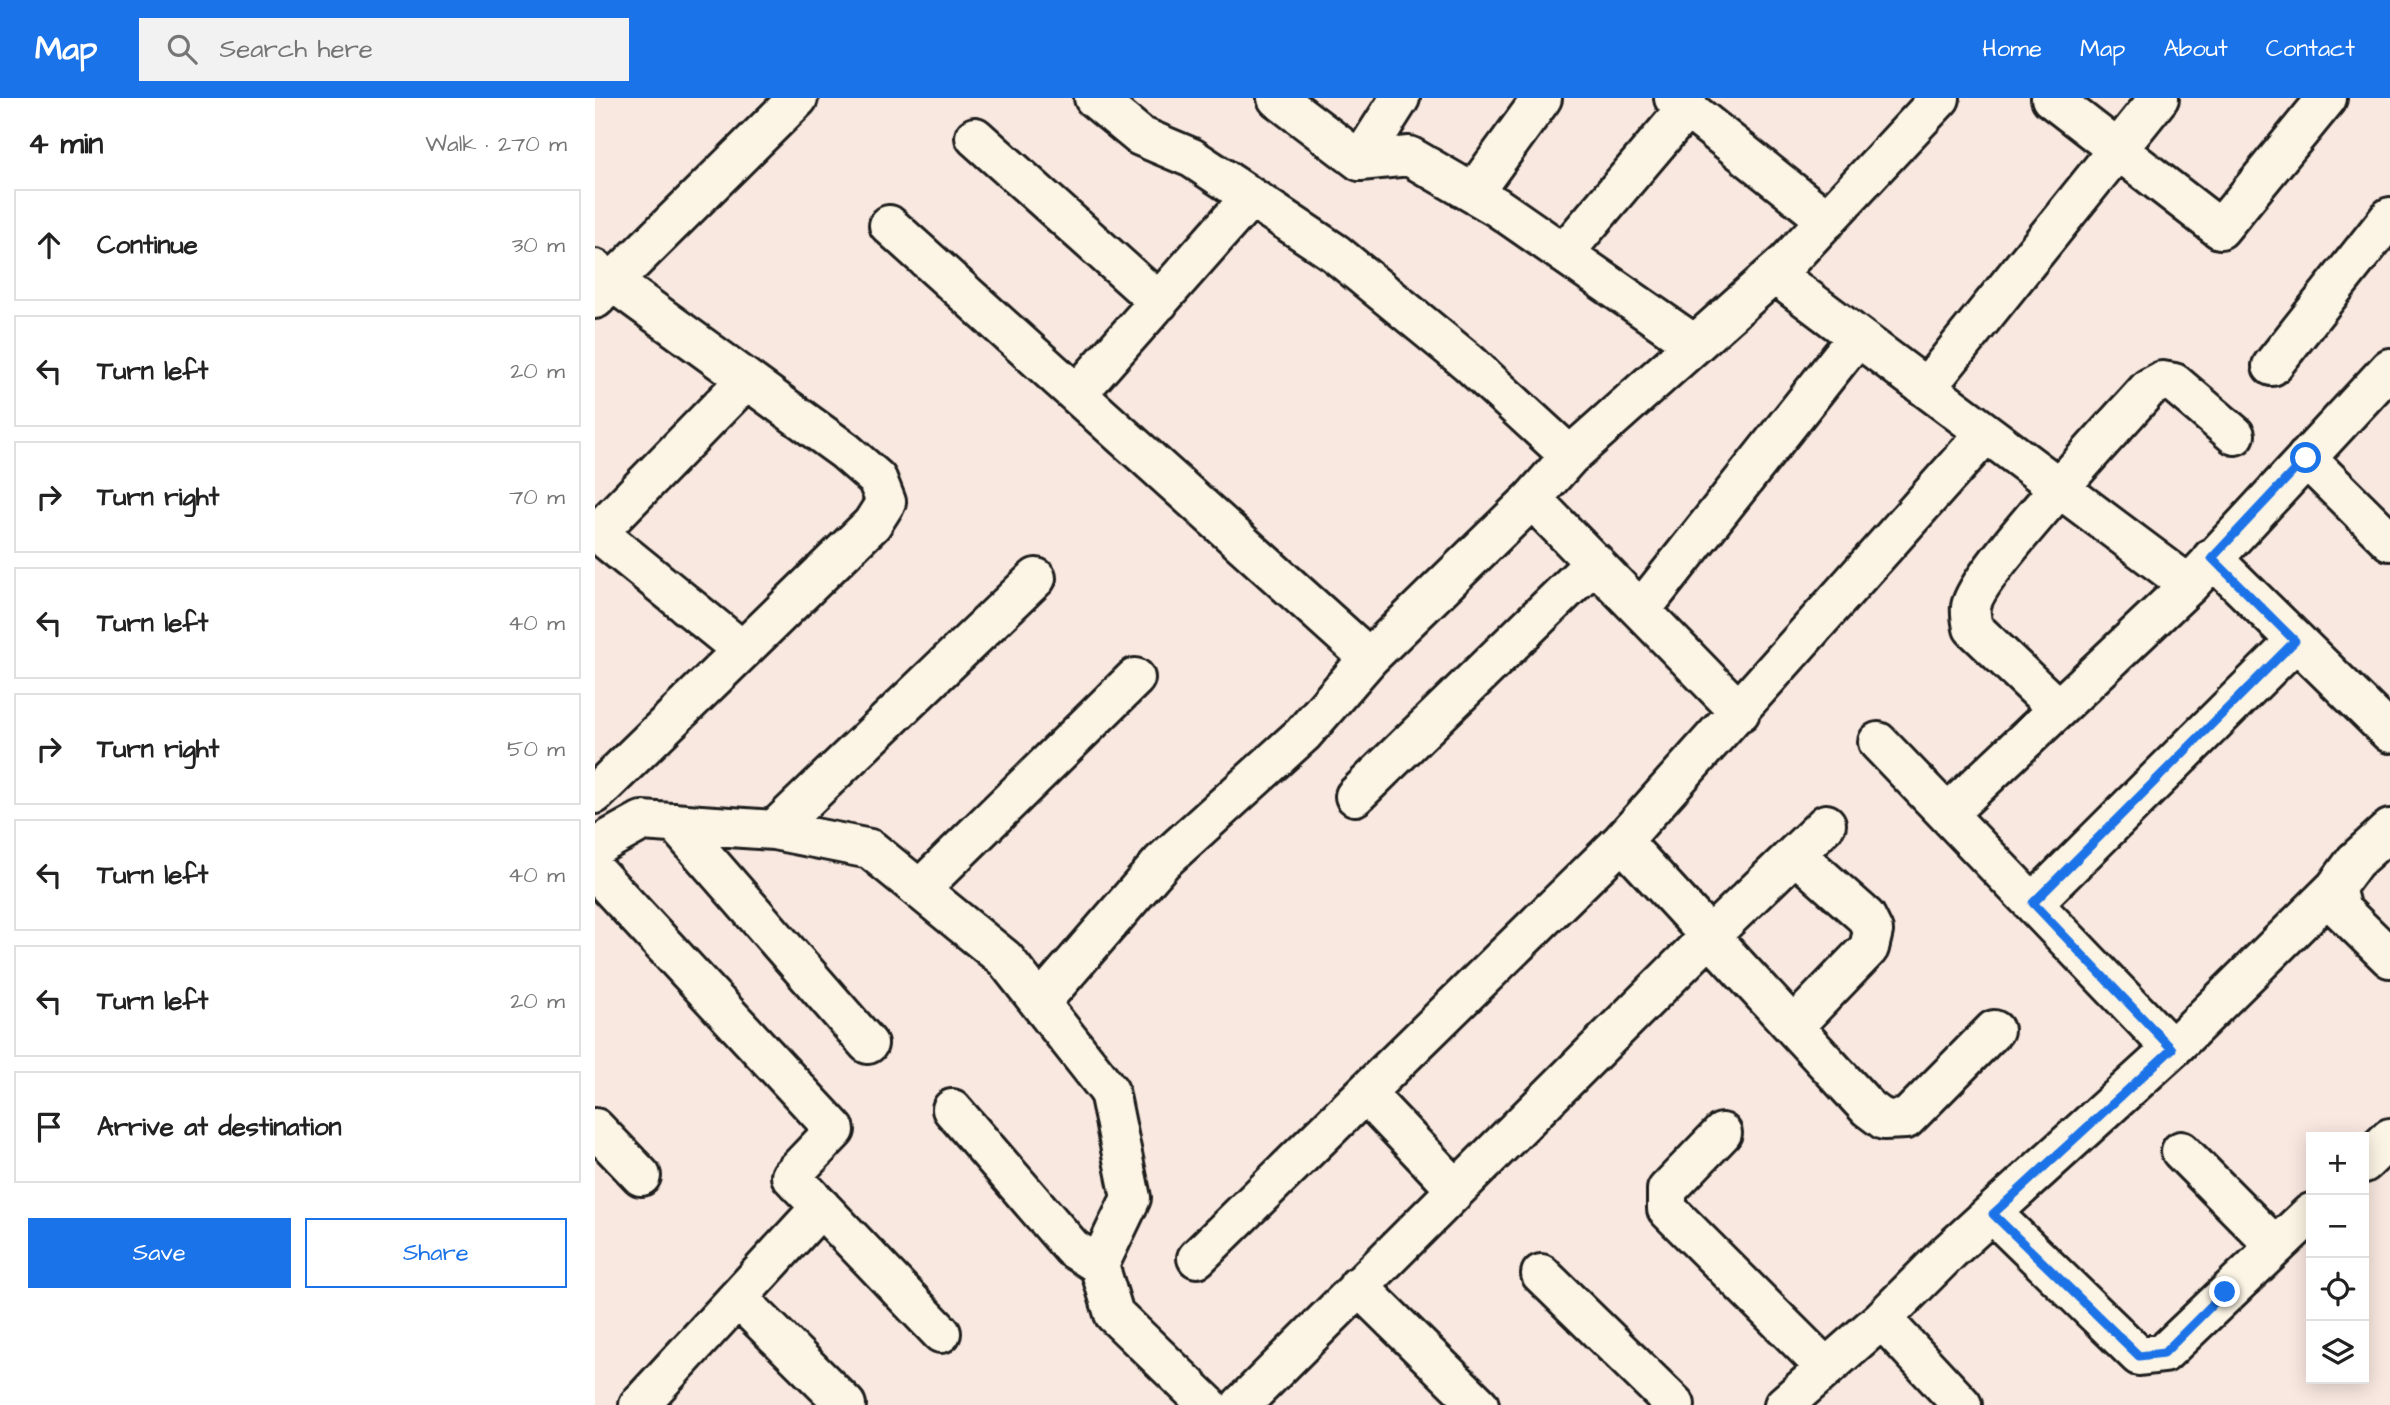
<!DOCTYPE html>
<html lang="en">
<head>
<meta charset="utf-8">
<style>
	:root { --surface:#fff; --page:#f2f2f2; --text:#222; --muted:#767676; --line:#e0e0e0; --accent:#1a73e8 }
	body { margin:0; font-family:"Architects Daughter",sans-serif; background:var(--page); color:var(--text) }
	.controls { position:absolute; right:21px; bottom:21px; display:grid; overflow:hidden; border-radius:0px; box-shadow:0 4px 18px #0003 }
	.controls button { width:63px; height:63px; display:grid; place-items:center; padding:0; border:0; border-bottom:2px solid var(--line); background:var(--surface); color:var(--text); font:35px sans-serif }
	.stop { position:absolute; width:21px; height:21px; margin:-16px; border:5px solid #1a73e8; border-radius:50%; background:#fff }
	.stop.end { background:#1a73e8; border-color:#fff; box-shadow:0 2px 7px #0008 }
	.list { margin:0; padding:0; list-style:none }
	h2 { display:flex; justify-content:space-between; align-items:center; height:91px; margin:0; padding:0 28px; font-size:30px }
	h2 small { font-size:23px; font-weight:400; color:var(--muted) }
	.list li { display:grid; grid-template-columns:46px 1fr auto; gap:21px; align-items:center; box-sizing:border-box; height:112px; margin:0 14px 14px; padding:0 14px; border:2px solid var(--line); border-radius:0px }
	.list b { display:block; font-size:26px; white-space:nowrap }
	.list em { font-size:23px; font-style:normal; color:var(--muted) }
	.actions { display:flex; gap:14px; padding:21px 28px }
	.actions a { flex:1; padding:16px 0; border:2px solid var(--accent); border-radius:0px; text-align:center; font-size:24px; color:var(--accent) }
	.actions .main { background:var(--accent); color:#fff }
	.icon { flex:none; width:38px; height:38px; fill:none; stroke:currentColor; stroke-width:2; stroke-linecap:round; stroke-linejoin:round }
	.map { position:relative; flex:none; width:1795px; height:1307px; overflow:hidden }
	header { display:flex; align-items:center; gap:42px; box-sizing:border-box; height:98px; padding:0 35px; background:var(--accent); color:#fff }
	header strong { font-size:33px }
	nav { display:flex; gap:38px; margin-inline-start:auto; font-size:24px }
	.search { width:490px; height:63px; background:var(--page); display:flex; align-items:center; gap:18px; box-sizing:border-box; padding:0 24px; border-radius:0px; color:var(--muted); font-size:26px }
	main { display:flex }
	aside { flex:1; background:var(--surface) }
	.map>svg:first-child { display:block }
</style>
</head>
<body>
<header>
<strong>Map</strong>
<div class="search"><svg class="icon" aria-label="search" viewBox="0 0 24 24"><circle cx="10" cy="10" r="6"/><path d="M15 15l6 6"/></svg>Search here</div>
<nav><a>Home</a><a>Map</a><a>About</a><a>Contact</a></nav>
</header>
<main>
<aside>
<h2>4 min<small>Walk · 270 m</small></h2>
<ul class="list">
<li><svg class="icon" aria-label="ahead" viewBox="0 0 24 24"><path d="M12 20V5M6 11l6-6 6 6"/></svg><div><b>Continue</b></div><em>30 m</em></li>
<li><svg class="icon" aria-label="left" viewBox="0 0 24 24"><path d="M17 20v-9H6M10 6l-5 5 5 5"/></svg><div><b>Turn left</b></div><em>20 m</em></li>
<li><svg class="icon" aria-label="right" viewBox="0 0 24 24"><path d="M7 20v-9h11M14 6l5 5-5 5"/></svg><div><b>Turn right</b></div><em>70 m</em></li>
<li><svg class="icon" aria-label="left" viewBox="0 0 24 24"><path d="M17 20v-9H6M10 6l-5 5 5 5"/></svg><div><b>Turn left</b></div><em>40 m</em></li>
<li><svg class="icon" aria-label="right" viewBox="0 0 24 24"><path d="M7 20v-9h11M14 6l5 5-5 5"/></svg><div><b>Turn right</b></div><em>50 m</em></li>
<li><svg class="icon" aria-label="left" viewBox="0 0 24 24"><path d="M17 20v-9H6M10 6l-5 5 5 5"/></svg><div><b>Turn left</b></div><em>40 m</em></li>
<li><svg class="icon" aria-label="left" viewBox="0 0 24 24"><path d="M17 20v-9H6M10 6l-5 5 5 5"/></svg><div><b>Turn left</b></div><em>20 m</em></li>
<li><svg class="icon" aria-label="arrive" viewBox="0 0 24 24"><path d="M6 21V4h12l-3 4 3 4H6"/></svg><div><b>Arrive at destination</b></div></li>
</ul>
<div class="actions"><a class="main">Save</a><a>Share</a></div>
</aside>
<div class="map">
<svg width="1795" height="1307" viewBox="0 0 1795 1307">
	<rect width="100%" height="100%" fill="#f9e8e0"/>
	<filter id="ink" filterUnits="userSpaceOnUse"><feTurbulence type="fractalNoise" baseFrequency=".0143" numOctaves="2"/><feDisplacementMap in="SourceGraphic" scale="14" xChannelSelector="R" yChannelSelector="G"/><feConvolveMatrix kernelMatrix="1 2 1 2 8 2 1 2 1" color-interpolation-filters="sRGB"/></filter>
	<g filter="url(#ink)">
		<g fill="none" stroke-linecap="round" stroke-linejoin="round">
			<g stroke="#1c1c1c" stroke-width="44">
				<path id="minor" d="M 499,0 L 545,38 L 597,60 L 740,155 L 873,264 L 975,358
					M 682,0 L 765,63 L 814,58 L 902,109 L 1099,246
					M 1079,0 L 1232,122
					M 1456,0 L 1625,131 L 1732,0
					M 380,39 L 564,204
					M 765,63 L 805,0
					M 878,95 L 947,0
					M 294,127 L 774,560
					M 969,155 L 1092,10
					M 0,171 L 250,353 L 282,381 L 291,404 L 277,426 L 0,696
					M 1179,176 L 1594,487
					M 0,201 L 203,0
					M 1677,268 L 1795,119
					M 1331,290 L 1564,0
					M 482,296 L 655,100
					M 1711,360 L 1795,443
					M 937,401 L 1145,614
					M 3,435 L 147,552
					M 0,437 L 151,282
					M 1617,460 L 1795,635
					M 1046,512 L 1262,239
					M 1463,611 L 1378,530 C 1377,524 1375,515 1376,509 C 1380,477 1525,323 1554,290 L 1567,283 L 1579,285 L 1640,337
					M 1283,644 L 1577,951
					M 760,698 L 1000,464
					M 1352,716 L 1594,487 L 1795,270
					M 80,725 L 273,946
					M 1795,731 L 1760,763 L 1740,790 L 1746,812 L 1795,860
					M 179,732 L 441,480
					M 1027,743 L 1273,1010 L 1289,1022 L 1311,1021 L 1399,932
					M 0,749 L 47,723 L 179,732 L 275,751 L 410,861 L 514,993 L 536,1100 L 504,1167 L 519,1216 L 613,1307
					M 0,773 L 240,1032 L 196,1078 L 346,1235
					M 325,791 L 540,580
					M 1438,805 L 1701,543
					M 445,905 L 567,764 L 708,636 L 774,560 L 937,401 L 975,358 L 1191,165 L 1345,0
					M 1199,928 L 1274,850 L 1278,833 L 1271,819 L 1200,756
					M 357,1011 L 477,1150 L 504,1167
					M 0,1030 L 46,1078
					M 1127,1035 L 1072,1092 L 1072,1111 L 1230,1269
					M 1586,1053 L 1680,1148
					M 1769,1065 L 1795,1040
					M 861,1091 L 770,995 L 1027,743 L 1391,335
					M 1398,1116 L 1544,1258 L 1569,1255 L 1716,1115
					M 602,1160 L 770,995
					M 946,1176 L 1080,1307
					M 763,1188 L 884,1307
					M 143,1200 L 251,1307
					M 1287,1221 L 1367,1307
					M 44,1307 L 226,1109
					M 646,1307 L 1116,837 L 1231,726
					M 1189,1307 L 1287,1221 L 1355,1153 L 1577,951 L 1740,790"/>
			</g>
			<use href="#minor" stroke="#fcf5e5" stroke-width="38"/>
		</g>
	</g>
	<g fill="none" stroke-linecap="round" stroke-linejoin="round" filter="url(#ink)">
		<path stroke="#1a73e8" stroke-width="9" d="M 1630,1194 L 1569,1255 L 1544,1258 L 1398,1116 L 1577,951 L 1438,805 L 1700,543 L 1617,460 L 1711,360"/>
	</g>
</svg>
<div class="controls">
<button>+</button>
<button>−</button>
<button><svg class="icon" aria-label="locate" viewBox="0 0 24 24"><circle cx="12" cy="12" r="6"/><path d="M12 2v4M12 18v4M2 12h4M18 12h4"/></svg></button>
<button><svg class="icon" aria-label="layers" viewBox="0 0 24 24"><path d="M12 4l9 5-9 5-9-5zM3 14l9 5 9-5"/></svg></button>
</div>
<div class="stop" style="left:1711px;top:360px"></div>
<div class="stop end" style="left:1630px;top:1194px"></div>
</div>
</main>
</body>
</html>
